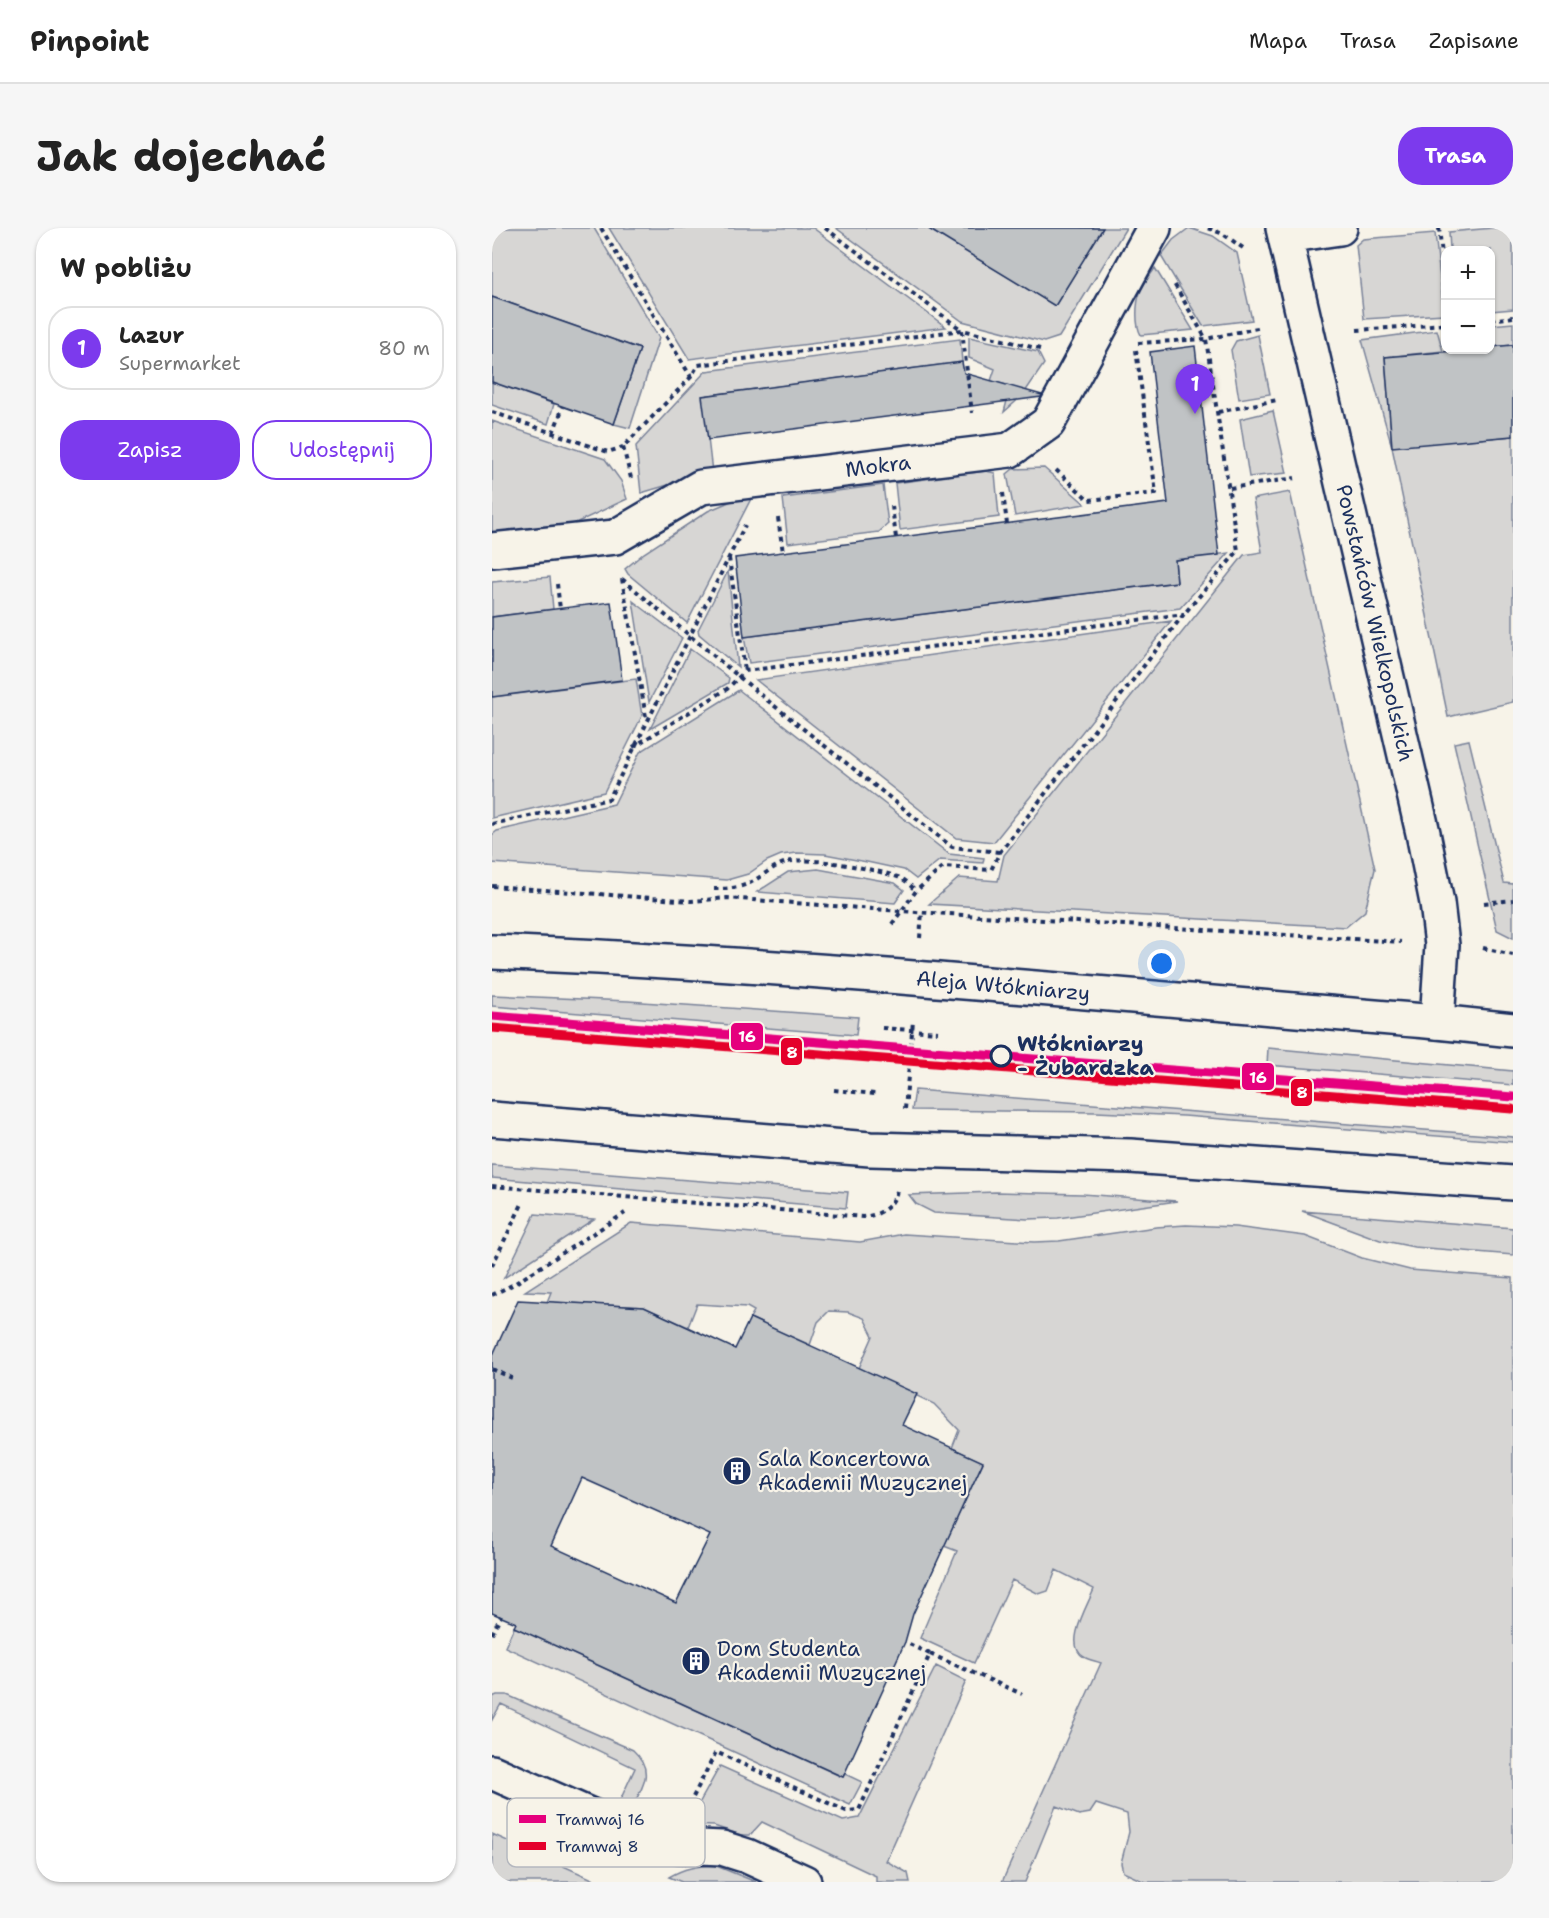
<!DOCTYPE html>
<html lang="pl">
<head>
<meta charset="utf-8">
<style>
	:root { --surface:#fff; --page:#f6f6f6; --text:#222; --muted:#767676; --line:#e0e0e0; --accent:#7c3aed }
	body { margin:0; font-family:"Shantell Sans",sans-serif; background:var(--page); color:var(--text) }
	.controls { position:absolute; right:18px; top:18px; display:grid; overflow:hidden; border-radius:12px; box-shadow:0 2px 4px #0004 }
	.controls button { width:54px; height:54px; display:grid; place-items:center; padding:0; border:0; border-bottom:2px solid var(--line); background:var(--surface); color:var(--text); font:30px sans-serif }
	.you { position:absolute; left:670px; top:736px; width:21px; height:21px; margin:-15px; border:4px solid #fff; border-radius:50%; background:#1a73e8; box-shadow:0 0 0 9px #1a73e833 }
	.badge { display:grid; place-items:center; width:39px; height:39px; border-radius:50%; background:var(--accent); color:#fff; font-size:20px; font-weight:700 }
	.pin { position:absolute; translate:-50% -50px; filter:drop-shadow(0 2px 3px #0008) }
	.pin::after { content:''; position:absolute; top:32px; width:21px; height:18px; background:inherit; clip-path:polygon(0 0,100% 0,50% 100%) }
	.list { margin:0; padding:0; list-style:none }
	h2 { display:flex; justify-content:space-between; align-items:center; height:78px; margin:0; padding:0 24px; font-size:26px }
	h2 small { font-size:20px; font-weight:400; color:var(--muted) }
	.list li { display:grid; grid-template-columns:39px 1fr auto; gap:18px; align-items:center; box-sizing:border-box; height:84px; margin:0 12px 12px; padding:0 12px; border:2px solid var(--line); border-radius:24px }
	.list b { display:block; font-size:22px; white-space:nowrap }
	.list p { margin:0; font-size:20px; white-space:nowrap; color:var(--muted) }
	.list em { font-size:20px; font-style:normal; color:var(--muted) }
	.actions { display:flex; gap:12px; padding:18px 24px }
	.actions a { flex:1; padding:14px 0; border:2px solid var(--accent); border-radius:24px; text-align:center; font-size:21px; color:var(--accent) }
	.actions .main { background:var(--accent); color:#fff }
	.map { position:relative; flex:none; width:1021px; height:1654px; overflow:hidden; border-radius:24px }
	header { display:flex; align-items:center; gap:36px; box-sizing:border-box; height:84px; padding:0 30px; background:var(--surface); border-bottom:2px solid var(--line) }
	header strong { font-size:28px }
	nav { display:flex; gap:33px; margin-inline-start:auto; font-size:21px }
	.intro { display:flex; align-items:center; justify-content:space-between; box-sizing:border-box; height:144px; padding:0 36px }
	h1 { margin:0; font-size:42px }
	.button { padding:15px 27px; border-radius:24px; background:var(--accent); color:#fff; font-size:21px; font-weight:700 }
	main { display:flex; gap:36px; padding:0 36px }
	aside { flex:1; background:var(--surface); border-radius:24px; box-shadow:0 2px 4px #0004 }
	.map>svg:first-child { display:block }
</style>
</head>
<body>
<header>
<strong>Pinpoint</strong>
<nav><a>Mapa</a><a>Trasa</a><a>Zapisane</a></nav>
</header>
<div class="intro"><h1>Jak dojechać</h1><a class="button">Trasa</a></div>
<main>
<aside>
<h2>W pobliżu<small></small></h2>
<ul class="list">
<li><span class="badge">1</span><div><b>Lazur</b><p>Supermarket</p></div><em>80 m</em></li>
</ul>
<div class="actions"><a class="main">Zapisz</a><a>Udostępnij</a></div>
</aside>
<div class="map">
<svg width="1021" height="1654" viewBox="0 0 1021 1654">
	<rect width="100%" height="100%" fill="#f7f3e8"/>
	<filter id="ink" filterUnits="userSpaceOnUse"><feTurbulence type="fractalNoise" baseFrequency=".0167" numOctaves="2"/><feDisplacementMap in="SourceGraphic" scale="12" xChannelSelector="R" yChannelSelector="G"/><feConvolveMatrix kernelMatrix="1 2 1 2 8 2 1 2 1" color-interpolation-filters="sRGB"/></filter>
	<g filter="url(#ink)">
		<path fill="#d7d6d4" stroke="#798299" stroke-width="1.5" d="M 0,0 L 102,0 L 167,110 L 138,200 L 122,196 L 148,121 L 0,69 Z
			M 117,0 L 321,0 L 454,99 L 197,131 Z
			M 344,0 L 435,0 L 563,78 L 605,9 L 591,0 L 634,0 L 567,109 L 552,114 L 470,93 Z
			M 697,0 L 721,8 L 745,25 L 760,92 L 711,98 L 669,28 L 681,12 Z
			M 1001,0 L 1021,0 L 1021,81 L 999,83 L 999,22 L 958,22 L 957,4 Z
			M 943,5 L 952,86 L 872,91 L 864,17 L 871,11 Z
			M 663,40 L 701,102 L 649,107 C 643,97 644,75 648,65 C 651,56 658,48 663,40 Z
			M 1021,95 L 1021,117 L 999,119 L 999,97 Z
			M 945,102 L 951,123 L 893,129 L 900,218 L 1021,208 L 1021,474 L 956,489 L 900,219 L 870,112 Z
			M 766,107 L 778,166 L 747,171 L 739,122 L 744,113 Z
			M 477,109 L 546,124 L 552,136 L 531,167 L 512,184 L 519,158 L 499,153 L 503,141 L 477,130 Z
			M 468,111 L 470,134 L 211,168 L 220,244 L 149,265 L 144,218 L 214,143 Z
			M 0,154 L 62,176 L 56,196 L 0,177 Z
			M 781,183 L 795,245 L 757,249 L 748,191 Z
			M 0,193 L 113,231 L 129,253 L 135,271 L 75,299 L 0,307 Z
			M 552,240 L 593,276 L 523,288 L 515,246 L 521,241 Z
			M 494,243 L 503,245 L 507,289 L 408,302 L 403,255 Z
			M 391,257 L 396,296 L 387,304 L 296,315 L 291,270 Z
			M 263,263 L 195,395 L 136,346 L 133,341 L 152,325 L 216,283 Z
			M 798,264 L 883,641 L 873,683 L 854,699 L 437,676 L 467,650 L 506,653 L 512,627 L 752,327 L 770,324 L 761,271 Z
			M 737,325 L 688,380 L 257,435 L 252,409 L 685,354 L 683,332 Z
			M 236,343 L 246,439 L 207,406 L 206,402 Z
			M 58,349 L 61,381 L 0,389 L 0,354 Z
			M 141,373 L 190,410 L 157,474 Z
			M 679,393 L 502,614 L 464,610 L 264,452 Z
			M 198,421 L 237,450 L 236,455 L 158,501 Z
			M 144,451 L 150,488 L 112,564 L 0,590 L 0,469 Z
			M 247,462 L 457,626 L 492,630 L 491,635 L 448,632 L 424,651 L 412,642 L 375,634 L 333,626 L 305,625 L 289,627 L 275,633 L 256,646 L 235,652 L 0,635 L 0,607 L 5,603 L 122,576 L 148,524 Z
			M 977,512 L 1012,655 L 1021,656 L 1021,710 L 1005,702 L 962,515 Z
			M 326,641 L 403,655 L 412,662 L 403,675 L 265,664 L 296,644 Z
			M 0,767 L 136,773 L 366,789 L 364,807 L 0,778 Z
			M 776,820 L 1021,843 L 1021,857 L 775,837 Z
			M 423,862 L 1021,909 L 1021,914 L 692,888 L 604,884 L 420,882 Z
			M 0,937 L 356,964 L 354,980 L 0,950 Z
			M 504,964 L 590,966 L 685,973 L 566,990 L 535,991 L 442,985 L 424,976 L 417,967 Z
			M 810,983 L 1021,1000 L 1021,1027 L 922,1019 L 888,1012 Z
			M 43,986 L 102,991 L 12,1050 Z
			M 139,995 L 368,1014 L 412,1006 L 542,1014 L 567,1013 L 664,999 L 694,997 L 743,999 L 813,1008 L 870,1030 L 918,1042 L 1021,1050 L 1021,1654 L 653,1654 L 631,1644 L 629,1635 L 637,1604 L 635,1586 L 604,1576 L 598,1585 L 587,1587 L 564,1578 L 533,1654 L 510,1654 L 609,1435 C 604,1433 597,1432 592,1429 C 571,1417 596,1377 602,1361 L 564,1342 L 556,1363 L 547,1366 L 520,1352 L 482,1435 L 428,1410 L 465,1323 L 452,1318 L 491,1234 L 460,1220 L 467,1202 L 442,1176 L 367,1140 L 381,1108 L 372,1090 L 356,1084 L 337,1083 L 326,1094 L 318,1117 L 258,1090 L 262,1083 L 255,1079 L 205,1076 L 196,1099 L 152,1079 L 55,1074 L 59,1064 L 33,1063 Z
			M 22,1399 L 348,1548 L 351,1549 L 353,1546 L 370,1554 L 358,1577 L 13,1419 Z
			M 444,1438 L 474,1453 L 394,1633 L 416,1645 L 418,1654 L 384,1654 L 384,1648 L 270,1594 L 258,1607 L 249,1607 L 222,1598 L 195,1597 L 228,1538 L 351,1593 L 367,1590 Z
			M 5,1467 L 15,1467 L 141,1522 C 165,1544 149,1562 136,1586 L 124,1581 L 143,1540 L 9,1476 L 0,1492 L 0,1469 Z
			M 0,1606 L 107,1654 L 0,1654 Z
			M 222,1637 L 264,1654 L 190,1654 L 177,1649 C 192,1640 205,1638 222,1637 Z"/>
		<path fill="#c0c3c5" stroke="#1b2f5e" stroke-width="1.5" fill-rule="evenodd" d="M 435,0 L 611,0 L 563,78 Z
			M 0,69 L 148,121 L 122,196 L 0,154 Z
			M 1021,117 L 1021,208 L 900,219 L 893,129 L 973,122 L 999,122 L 999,119 Z
			M 703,118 L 727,327 L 683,332 L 685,354 L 252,409 L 243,330 L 676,275 L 658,124 Z
			M 470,134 L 472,145 L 550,167 L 549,169 L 216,212 L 210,168 Z
			M 119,374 L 130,452 L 0,469 L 0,389 Z
			M 26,1072 L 152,1079 L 243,1121 L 258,1090 L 425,1166 L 410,1197 L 491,1234 L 421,1386 L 413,1414 L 351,1549 L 22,1399 L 24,1395 L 0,1385 L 0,1129 ZM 90,1250 L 218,1307 L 184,1375 L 59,1318 Z"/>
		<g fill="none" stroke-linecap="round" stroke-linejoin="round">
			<g stroke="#1b2f5e" stroke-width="38">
				<path id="minor" d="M 791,0 L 931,605 L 945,675 L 950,717 L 945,794
					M 793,8 L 848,0
					M 0,322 L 123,309 L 209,259 L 518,222 L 556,195 L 662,0
					M 0,1544 L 118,1596 L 187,1618 L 230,1620 L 255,1628 L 312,1654"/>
			</g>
			<g stroke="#1b2f5e" stroke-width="38">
				<path id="major" d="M 0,724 C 316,737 631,768 945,794 L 1021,802
					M 0,891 L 378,921 L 638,928 L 1021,955"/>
			</g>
			<path stroke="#1b2f5e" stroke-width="4" stroke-dasharray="4.5 4.5" stroke-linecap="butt" d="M 109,0 L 199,149
				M 333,0 L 470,102 L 480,185
				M 716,0 L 731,6 L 751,20
				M 947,0 L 954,64
				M 999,92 L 1021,89
				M 865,102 L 954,96
				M 646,115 L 714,111 L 681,54
				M 962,122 L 962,123
				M 0,184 L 116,224 L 131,219
				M 726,184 L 785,172
				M 61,205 L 71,179
				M 564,242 L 597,272 L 664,265 L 644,122
				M 139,250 L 131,219 L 199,149 L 206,137 L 470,102 L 548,121
				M 738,260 L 803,250
				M 511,265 L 515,296
				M 400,278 L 404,310
				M 286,290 L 291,324
				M 237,330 L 253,443
				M 130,351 L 270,468 L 460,619 L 508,624
				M 130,351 L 154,489
				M 65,356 L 68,381
				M 141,519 L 235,461 L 253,443 L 692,386
				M 0,596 L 117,571 L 253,297
				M 0,658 L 199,673 L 235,670 L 408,683 L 909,714
				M 222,661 C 236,661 251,660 263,652 C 273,646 283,637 295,634 C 319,628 382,641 406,649 C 413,651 419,658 424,663
				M 992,675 L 1021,672
				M 400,696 L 424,663 L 451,639 L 499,642 L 508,624 L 692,386 L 746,323 L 714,111 L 770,99
				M 428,710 L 430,684
				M 991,720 L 1021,727
				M 390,800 L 446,804
				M 342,862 L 383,866
				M 413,881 L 421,793
				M 0,958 L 371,989 C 388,987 400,980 405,963
				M 0,1038 L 30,976
				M 0,1067 L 22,1056 L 133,985
				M 0,1141 L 20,1150
				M 0,1406 L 9,1388
				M 438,1426 L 530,1466
				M 197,1577 L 224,1524 L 354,1583 L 367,1582 L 438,1426 L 413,1414"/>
			<use href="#minor" stroke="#f7f3e8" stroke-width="33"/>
			<use href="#major" stroke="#f7f3e8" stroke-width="33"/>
			<g stroke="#f7f3e8" stroke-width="14">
				<path id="tram-1" d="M 0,788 L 1021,869"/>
			</g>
			<g stroke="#f7f3e8" stroke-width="14">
				<path id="tram-2" d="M 0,800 L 1020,881"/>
			</g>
			<use href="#tram-1" stroke="#e5007d" stroke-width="9"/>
			<use href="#tram-2" stroke="#e4002b" stroke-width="9"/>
		</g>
	</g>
	<defs>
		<g id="building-disc" transform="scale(1.5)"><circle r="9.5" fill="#1b2f5e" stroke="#f7f3e8"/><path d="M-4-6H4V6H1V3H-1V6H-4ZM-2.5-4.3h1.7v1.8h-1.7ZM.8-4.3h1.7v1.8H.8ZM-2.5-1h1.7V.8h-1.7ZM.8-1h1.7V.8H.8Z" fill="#fff"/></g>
	</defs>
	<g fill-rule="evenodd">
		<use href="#building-disc" x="245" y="1243"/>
		<use href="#building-disc" x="204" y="1433"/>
	</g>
	<circle fill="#f7f3e8" stroke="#1b2f5e" stroke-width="3" cx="509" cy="828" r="10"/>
	<g text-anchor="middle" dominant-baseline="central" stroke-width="4.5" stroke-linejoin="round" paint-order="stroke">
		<g font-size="21" fill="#1b2f5e" stroke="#f7f3e8">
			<text transform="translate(386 238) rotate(-7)">Mokra</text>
			<text transform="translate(883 395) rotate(77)">Powstańców Wielkopolskich</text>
			<text transform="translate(511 758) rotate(5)">Aleja Włókniarzy</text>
		</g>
		<g font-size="21" font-weight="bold" fill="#1b2f5e" stroke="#f7f3e8" text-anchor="start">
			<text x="525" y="816">Włókniarzy<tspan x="525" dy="24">- Żubardzka</tspan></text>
		</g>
		<g font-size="21" fill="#1b2f5e" stroke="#f7f3e8" text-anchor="start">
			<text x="266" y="1231">Sala Koncertowa<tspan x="266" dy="24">Akademii Muzycznej</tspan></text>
			<text x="225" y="1421">Dom Studenta<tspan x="225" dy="24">Akademii Muzycznej</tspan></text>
		</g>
	</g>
	<rect x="15" y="1570" width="198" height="69" rx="9" fill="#f7f3e8" stroke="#b5b8bf" stroke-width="1.5"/>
	<rect x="27" y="1587" width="27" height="8" fill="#e5007d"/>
	<rect x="27" y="1614" width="27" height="8" fill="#e4002b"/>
	<g font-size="16" fill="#1b2f5e">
		<text x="64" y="1597">Tramwaj 16</text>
		<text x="64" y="1624">Tramwaj 8</text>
	</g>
	<g stroke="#f7f3e8" stroke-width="2">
		<rect x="238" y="794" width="34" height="29" rx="6" fill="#e5007d"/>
		<rect x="288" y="809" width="23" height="29" rx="6" fill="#e4002b"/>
		<rect x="749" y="834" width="34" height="29" rx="6" fill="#e5007d"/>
		<rect x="798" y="850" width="23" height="29" rx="6" fill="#e4002b"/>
	</g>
	<g font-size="16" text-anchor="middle" font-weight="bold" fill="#fff">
		<text x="255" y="814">16</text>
		<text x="300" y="830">8</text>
		<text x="766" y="855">16</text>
		<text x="810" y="870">8</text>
	</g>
</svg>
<div class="controls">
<button>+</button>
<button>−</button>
</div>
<div class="you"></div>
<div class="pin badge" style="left:703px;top:186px">1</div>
</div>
</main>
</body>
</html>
